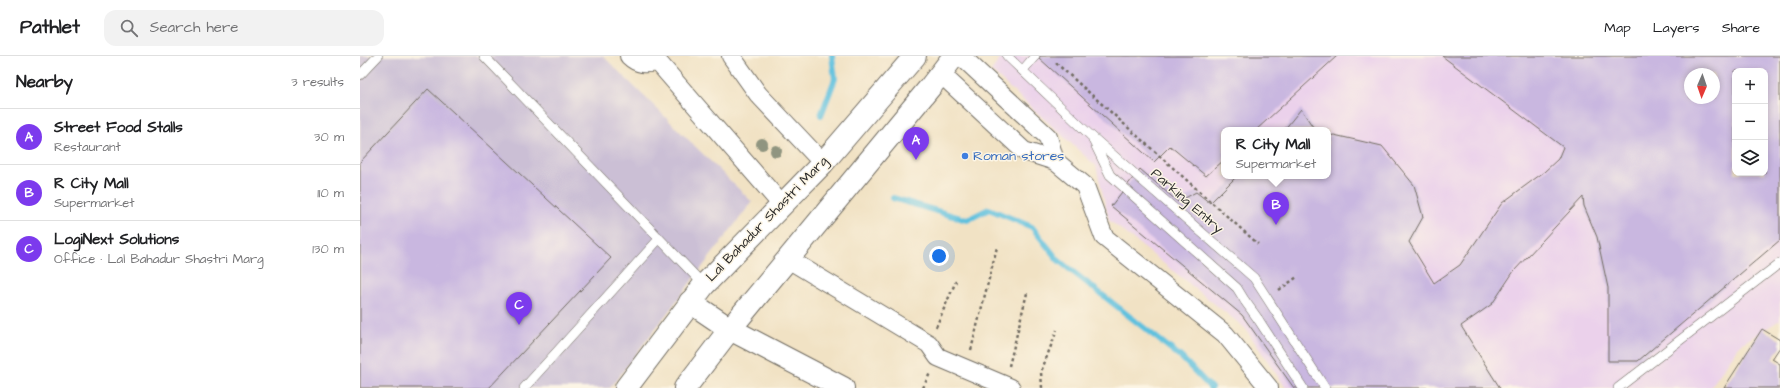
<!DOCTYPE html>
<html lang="en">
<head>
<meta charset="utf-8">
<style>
	:root { --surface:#fff; --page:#f2f2f2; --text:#202124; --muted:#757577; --line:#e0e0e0; --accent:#7c3aed }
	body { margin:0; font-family:"Architects Daughter",sans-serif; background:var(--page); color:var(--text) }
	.controls { position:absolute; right:12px; top:12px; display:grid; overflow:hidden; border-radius:8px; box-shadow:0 2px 6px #0003 }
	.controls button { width:36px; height:36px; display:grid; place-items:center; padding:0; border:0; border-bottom:1px solid var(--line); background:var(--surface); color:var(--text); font:20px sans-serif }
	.compass { position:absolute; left:1324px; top:12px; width:36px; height:36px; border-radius:50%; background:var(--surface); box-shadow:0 2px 6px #0003; rotate:182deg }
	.you { position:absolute; left:579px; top:200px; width:14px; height:14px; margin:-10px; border:3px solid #fff; border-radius:50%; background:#1a73e8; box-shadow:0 0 0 6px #1a73e833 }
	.badge { display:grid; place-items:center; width:26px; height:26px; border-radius:50%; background:var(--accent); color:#fff; font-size:13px; font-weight:700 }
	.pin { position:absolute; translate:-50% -33px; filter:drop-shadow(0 1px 2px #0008) }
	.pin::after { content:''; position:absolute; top:21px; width:14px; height:12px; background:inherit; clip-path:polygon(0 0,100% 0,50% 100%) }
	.popup { position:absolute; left:861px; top:71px; width:110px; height:52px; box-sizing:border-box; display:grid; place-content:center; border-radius:8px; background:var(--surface); filter:drop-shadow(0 1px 3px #0005); font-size:13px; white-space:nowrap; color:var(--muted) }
	.popup b { font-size:15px; color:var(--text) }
	.popup::after { content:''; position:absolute; left:50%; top:100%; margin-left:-8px; border:8px solid transparent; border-top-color:var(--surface) }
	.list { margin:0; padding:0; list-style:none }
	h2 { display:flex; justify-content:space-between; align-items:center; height:52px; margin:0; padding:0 16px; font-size:17px }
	h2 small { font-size:13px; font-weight:400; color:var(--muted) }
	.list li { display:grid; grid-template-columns:26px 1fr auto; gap:12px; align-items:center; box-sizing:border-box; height:56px; padding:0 16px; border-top:1px solid var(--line) }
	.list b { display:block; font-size:15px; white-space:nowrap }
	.list p { margin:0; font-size:13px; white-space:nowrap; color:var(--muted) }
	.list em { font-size:13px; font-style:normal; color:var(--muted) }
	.icon { flex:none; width:22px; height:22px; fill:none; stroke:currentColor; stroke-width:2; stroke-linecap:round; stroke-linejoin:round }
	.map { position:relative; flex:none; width:1420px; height:332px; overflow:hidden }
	header { display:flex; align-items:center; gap:24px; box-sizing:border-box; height:56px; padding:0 20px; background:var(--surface); border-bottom:1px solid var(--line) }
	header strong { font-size:19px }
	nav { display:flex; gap:22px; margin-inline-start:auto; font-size:14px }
	.search { width:280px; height:36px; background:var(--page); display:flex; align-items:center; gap:10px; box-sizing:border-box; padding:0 14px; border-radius:12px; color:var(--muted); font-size:15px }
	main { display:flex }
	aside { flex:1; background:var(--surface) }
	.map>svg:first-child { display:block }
</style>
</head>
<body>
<header>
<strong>Pathlet</strong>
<div class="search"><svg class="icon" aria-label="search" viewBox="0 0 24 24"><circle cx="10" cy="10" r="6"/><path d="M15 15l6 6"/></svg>Search here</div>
<nav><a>Map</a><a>Layers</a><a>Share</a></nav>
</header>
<main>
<aside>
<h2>Nearby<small>3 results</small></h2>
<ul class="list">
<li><span class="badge">A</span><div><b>Street Food Stalls</b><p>Restaurant</p></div><em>30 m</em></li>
<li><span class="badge">B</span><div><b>R City Mall</b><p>Supermarket</p></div><em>110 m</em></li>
<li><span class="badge">C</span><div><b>LogiNext Solutions</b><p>Office · Lal Bahadur Shastri Marg</p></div><em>130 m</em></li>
</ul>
</aside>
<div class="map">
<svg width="1420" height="332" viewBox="0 0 1420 332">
	<rect width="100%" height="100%" fill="#fcf5e5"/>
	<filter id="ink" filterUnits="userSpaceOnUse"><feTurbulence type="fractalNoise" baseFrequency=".025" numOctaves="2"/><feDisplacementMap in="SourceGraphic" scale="8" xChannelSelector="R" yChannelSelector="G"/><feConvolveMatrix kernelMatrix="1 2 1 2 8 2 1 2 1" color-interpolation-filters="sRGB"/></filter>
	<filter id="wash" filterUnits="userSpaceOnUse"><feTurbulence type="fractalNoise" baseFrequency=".012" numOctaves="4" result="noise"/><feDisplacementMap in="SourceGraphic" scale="16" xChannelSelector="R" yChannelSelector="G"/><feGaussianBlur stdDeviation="0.9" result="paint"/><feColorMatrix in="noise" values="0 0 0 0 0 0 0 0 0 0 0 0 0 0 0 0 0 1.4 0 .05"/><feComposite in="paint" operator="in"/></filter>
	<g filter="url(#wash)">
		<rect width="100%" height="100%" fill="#f1e2c4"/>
		<path fill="#ebd1eb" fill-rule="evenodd" d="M 642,0 L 1420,0 L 1420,264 L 1381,288 L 1350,332 L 926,332 L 885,272 L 749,164 L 736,110 L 631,15 ZM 1375,15 L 1405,15 L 1405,117 L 1375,117 ZM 1330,18 L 1354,18 L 1354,42 L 1330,42 ZM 864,74 L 968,74 L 968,120 L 864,120 Z"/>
		<path fill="#cbbfd5" d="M 0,0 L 243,0 L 392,146 L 250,332 L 0,332 Z"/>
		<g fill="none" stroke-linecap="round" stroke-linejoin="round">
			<path stroke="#60c1de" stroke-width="6" d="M 461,59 L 475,23 L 472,0
				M 533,142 L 607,164 L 629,153 L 672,171 L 698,204 L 821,301 L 851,332"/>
		</g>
		<g id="blocks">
			<path fill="#c9b7e0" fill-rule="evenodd" d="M 680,0 L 977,0 L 896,74 L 864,74 L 864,104 L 846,120 L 810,90 L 794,106 L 679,2 Z
				M 1082,0 L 1420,0 L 1420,184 L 1278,305 L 1248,305 L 1248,232 L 1237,181 L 1224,150 L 1223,141 L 1154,215 L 1132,248 L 1101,270 L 1140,332 L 934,332 L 882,259 L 751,150 L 780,113 L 818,146 L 836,136 L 850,147 L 877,120 L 968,120 L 968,80 L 974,79 L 1022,90 L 1054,129 L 1063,161 L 1049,186 L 1074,227 L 1100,209 L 1142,147 L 1184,116 L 1198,103 L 1203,91 ZM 1375,15 L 1405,15 L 1405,117 L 1375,117 ZM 1330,18 L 1354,18 L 1354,42 L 1330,42 Z
				M 68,33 L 251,202 L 129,332 L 0,332 L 0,106 Z
				M 941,53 L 955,74 L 924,74 Z
				M 1402,273 L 1420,284 L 1420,291 L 1412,303 L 1420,308 L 1420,332 L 1364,332 Z"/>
		</g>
	</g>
	<g filter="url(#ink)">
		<use href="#blocks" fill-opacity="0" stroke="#706b61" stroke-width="1"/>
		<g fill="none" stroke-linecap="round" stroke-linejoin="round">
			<g stroke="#706b61" stroke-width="10">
				<path id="lane" d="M 124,0 L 344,229
					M 647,0 L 730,79 L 894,222 L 965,332
					M 663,14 L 675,0
					M 0,19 L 18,0
					M 733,84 L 750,119 L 877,232 L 885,245
					M 898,263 L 943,332
					M 164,332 L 299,183
					M 1258,332 L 1420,207"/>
			</g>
			<g stroke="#706b61" stroke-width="20">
				<path id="street" d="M 269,0 C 278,9 286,8 298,6 L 422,149
					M 371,0 L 398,38 L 463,107
					M 601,0 L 688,81 L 695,105
					M 581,18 L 664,95 L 695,105 L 725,130 L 744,181 L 865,278 L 909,332
					M 428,203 L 569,288 L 578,301 L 651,332"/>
			</g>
			<g stroke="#706b61" stroke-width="24">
				<path id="secondary" d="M 330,246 L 370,273 L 483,332"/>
			</g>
			<g stroke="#706b61" stroke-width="24">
				<path id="primary" d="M 266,332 L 344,229 L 463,107 L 555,0
					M 325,332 L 370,273 L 571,30 L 594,0"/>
			</g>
			<path stroke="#706b61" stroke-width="2.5" stroke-dasharray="3 3" stroke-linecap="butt" d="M 696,7 L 898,188
				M 919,234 L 937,221
				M 576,271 L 596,225
				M 611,294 L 637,191
				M 649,310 L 667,237
				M 563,332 L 570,317
				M 682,332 L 681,316 L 697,274"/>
			<use href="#lane" stroke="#fff" stroke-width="9"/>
			<use href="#street" stroke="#fff" stroke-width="18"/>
			<use href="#secondary" stroke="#fff" stroke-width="22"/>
			<use href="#primary" stroke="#fff" stroke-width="22"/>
			<g stroke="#706b61" stroke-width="10" stroke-linecap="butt">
				<path id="lane-bridge" d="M 885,245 L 898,263"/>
			</g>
			<use href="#lane-bridge" stroke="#fff" stroke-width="9"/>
		</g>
		<g fill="#909580">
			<circle cx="402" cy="88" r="6"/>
			<circle cx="416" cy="95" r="6"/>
		</g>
	</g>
	<circle fill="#3f7fe0" stroke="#fcf5e5" stroke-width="1.5" cx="605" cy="100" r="4"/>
	<g text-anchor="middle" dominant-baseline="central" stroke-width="3" stroke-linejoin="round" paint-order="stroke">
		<g font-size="14" fill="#366cbe" stroke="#fcf5e5" text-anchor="start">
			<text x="613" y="100">Roman stores</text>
		</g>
		<g font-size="14" fill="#2b2b2b" stroke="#fcf5e5">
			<text transform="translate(827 145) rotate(41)">Parking Entry</text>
			<text transform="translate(407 163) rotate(-46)">Lal Bahadur Shastri Marg</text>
		</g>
	</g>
</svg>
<div class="controls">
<button>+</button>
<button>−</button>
<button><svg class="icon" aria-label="layers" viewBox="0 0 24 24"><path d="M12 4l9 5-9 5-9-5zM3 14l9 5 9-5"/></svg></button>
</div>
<svg class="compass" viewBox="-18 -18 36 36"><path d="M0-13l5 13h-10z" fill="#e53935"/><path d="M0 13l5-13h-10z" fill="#757577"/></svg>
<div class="you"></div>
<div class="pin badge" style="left:556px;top:104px">A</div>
<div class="pin badge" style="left:916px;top:169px">B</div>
<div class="popup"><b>R City Mall</b>Supermarket</div>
<div class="pin badge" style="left:159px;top:269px">C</div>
</div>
</main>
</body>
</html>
